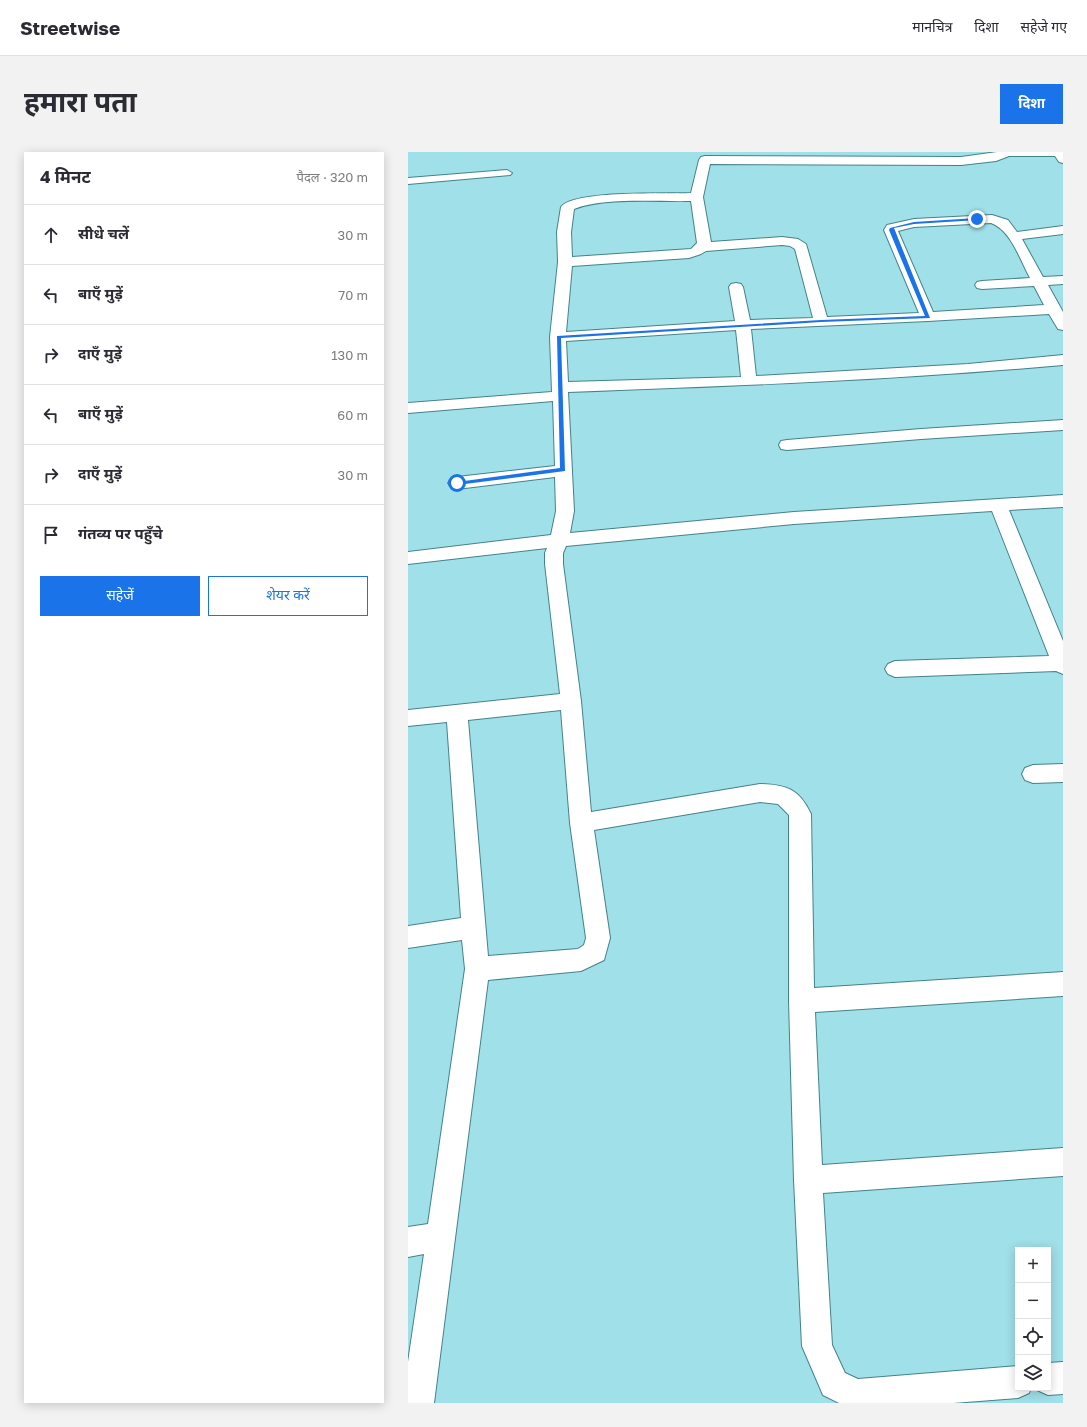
<!DOCTYPE html>
<html lang="hi">
<head>
<meta charset="utf-8">
<style>
	:root { --surface:#fff; --page:#f2f2f3; --text:#2b2b33; --muted:#7c7c81; --line:#e1e1e2; --accent:#1a73e8 }
	body { margin:0; font-family:"Golos Text","Noto Sans Devanagari",sans-serif; background:var(--page); color:var(--text) }
	.controls { position:absolute; right:12px; bottom:12px; display:grid; overflow:hidden; border-radius:0px; box-shadow:0 2px 10px #0003 }
	.controls button { width:36px; height:36px; display:grid; place-items:center; padding:0; border:0; border-bottom:1px solid var(--line); background:var(--surface); color:var(--text); font:20px sans-serif }
	.stop { position:absolute; width:12px; height:12px; margin:-9px; border:3px solid #1a73e8; border-radius:50%; background:#fff }
	.stop.end { background:#1a73e8; border-color:#fff; box-shadow:0 1px 4px #0008 }
	.list { margin:0; padding:0; list-style:none }
	h2 { display:flex; justify-content:space-between; align-items:center; height:52px; margin:0; padding:0 16px; font-size:17px }
	h2 small { font-size:13px; font-weight:400; color:var(--muted) }
	.list li { display:grid; grid-template-columns:26px 1fr auto; gap:12px; align-items:center; box-sizing:border-box; height:60px; padding:0 16px; border-top:1px solid var(--line) }
	.list b { display:block; font-size:15px; white-space:nowrap }
	.list em { font-size:13px; font-style:normal; color:var(--muted) }
	.actions { display:flex; gap:8px; padding:12px 16px }
	.actions a { flex:1; padding:9px 0; border:1px solid var(--accent); border-radius:0px; text-align:center; font-size:14px; color:var(--accent) }
	.actions .main { background:var(--accent); color:#fff }
	.icon { flex:none; width:22px; height:22px; fill:none; stroke:currentColor; stroke-width:2; stroke-linecap:round; stroke-linejoin:round }
	.map { position:relative; flex:none; width:655px; height:1251px; overflow:hidden; border-radius:0px }
	header { display:flex; align-items:center; gap:24px; box-sizing:border-box; height:56px; padding:0 20px; background:var(--surface); border-bottom:1px solid var(--line) }
	header strong { font-size:19px }
	nav { display:flex; gap:22px; margin-inline-start:auto; font-size:14px }
	.intro { display:flex; align-items:center; justify-content:space-between; box-sizing:border-box; height:96px; padding:0 24px }
	h1 { margin:0; font-size:28px }
	.button { padding:10px 18px; border-radius:0px; background:var(--accent); color:#fff; font-size:14px; font-weight:700 }
	main { display:flex; gap:24px; padding:0 24px }
	aside { flex:1; background:var(--surface); border-radius:0px; box-shadow:0 2px 10px #0003 }
	.map>svg:first-child { display:block }
</style>
</head>
<body>
<header>
<strong>Streetwise</strong>
<nav><a>मानचित्र</a><a>दिशा</a><a>सहेजे गए</a></nav>
</header>
<div class="intro"><h1>हमारा पता</h1><a class="button">दिशा</a></div>
<main>
<aside>
<h2>4 मिनट<small>पैदल · 320 m</small></h2>
<ul class="list">
<li><svg class="icon" aria-label="ahead" viewBox="0 0 24 24"><path d="M12 20V5M6 11l6-6 6 6"/></svg><div><b>सीधे चलें</b></div><em>30 m</em></li>
<li><svg class="icon" aria-label="left" viewBox="0 0 24 24"><path d="M17 20v-9H6M10 6l-5 5 5 5"/></svg><div><b>बाएँ मुड़ें</b></div><em>70 m</em></li>
<li><svg class="icon" aria-label="right" viewBox="0 0 24 24"><path d="M7 20v-9h11M14 6l5 5-5 5"/></svg><div><b>दाएँ मुड़ें</b></div><em>130 m</em></li>
<li><svg class="icon" aria-label="left" viewBox="0 0 24 24"><path d="M17 20v-9H6M10 6l-5 5 5 5"/></svg><div><b>बाएँ मुड़ें</b></div><em>60 m</em></li>
<li><svg class="icon" aria-label="right" viewBox="0 0 24 24"><path d="M7 20v-9h11M14 6l5 5-5 5"/></svg><div><b>दाएँ मुड़ें</b></div><em>30 m</em></li>
<li><svg class="icon" aria-label="arrive" viewBox="0 0 24 24"><path d="M6 21V4h12l-3 4 3 4H6"/></svg><div><b>गंतव्य पर पहुँचे</b></div></li>
</ul>
<div class="actions"><a class="main">सहेजें</a><a>शेयर करें</a></div>
</aside>
<div class="map">
<svg width="655" height="1251" viewBox="0 0 655 1251">
	<rect width="100%" height="100%" fill="#a0e0e8"/>
	<g fill="none" stroke-linecap="round" stroke-linejoin="round">
		<g stroke="#43828a" stroke-width="2">
			<path id="service" d="M 99,18 L 104,21 L 102,23 L 0,32 L 0,26 Z"/>
		</g>
		<g stroke="#43828a" stroke-width="2">
			<path id="minor" d="M 589,0 L 655,0 L 655,11 L 651,10 L 647,4 L 601,4 L 588,9 L 553,13 L 302,12 L 295,45 L 303,90 L 374,85 L 390,87 L 398,92 L 419,165 L 511,161 L 476,78 L 479,73 L 506,67 L 584,63 L 600,68 L 609,80 L 655,74 L 655,82 L 614,87 L 635,125 L 655,124 L 655,132 L 640,133 L 655,160 L 655,178 L 650,177 L 641,162 L 520,169 L 343,177 L 348,224 L 560,212 L 655,203 L 655,213 C 490,228 325,234 160,240 L 166,359 L 162,381 L 386,360 L 655,343 L 655,355 L 601,358 L 655,489 L 655,522 L 648,519 L 487,525 L 480,522 L 477,517 L 480,512 L 487,509 L 641,504 L 584,359 L 386,372 L 158,394 L 155,401 L 155,412 L 173,549 L 183,660 L 352,632 C 379,633 391,637 403,662 L 406,836 L 655,820 L 655,844 L 407,860 L 414,1013 L 655,996 L 655,1024 L 415,1041 L 424,1193 L 437,1221 L 450,1227 L 610,1214 L 610,1236 L 623,1236 L 621,1241 L 610,1246 L 545,1251 L 431,1251 L 415,1243 L 394,1194 L 386,1028 L 381,849 L 381,663 L 370,652 L 352,650 L 186,678 L 202,786 L 196,808 L 173,819 L 80,828 L 26,1251 L 0,1251 L 0,1210 L 16,1102 L 0,1105 L 0,1075 L 20,1072 L 57,817 L 54,788 L 0,796 L 0,774 L 53,766 L 39,570 L 0,574 L 0,558 L 152,542 L 137,412 L 137,401 L 139,396 L 0,412 L 0,400 L 143,383 L 148,359 L 147,325 L 49,337 L 43,335 L 40,331 L 43,327 L 49,325 L 147,314 L 145,249 L 0,261 L 0,251 L 144,240 L 142,185 L 150,110 L 149,80 L 153,55 C 165,38 261,42 283,41 L 291,8 L 293,5 L 297,4 L 553,5 ZM 283,49 L 289,91 L 283,97 L 164,105 L 163,80 L 166,57 C 196,45 250,50 283,49 ZM 583,71 C 603,78 612,108 622,126 L 574,129 L 569,130 L 567,133 L 569,136 L 574,137 L 626,134 L 636,153 L 525,160 L 490,79 L 506,75 ZM 374,93 L 382,94 L 387,97 L 405,166 L 342,168 L 335,135 L 333,132 L 328,131 L 323,132 L 321,135 L 327,169 L 158,180 L 164,114 L 281,106 L 293,102 L 298,99 ZM 328,178 L 333,225 L 160,230 L 158,189 ZM 153,558 L 162,671 L 178,786 L 176,793 L 170,797 L 80,804 L 60,568 Z
				M 655,268 L 655,278 L 513,287 L 379,298 L 373,297 L 371,293 L 373,289 L 379,288 L 513,277 Z
				M 655,612 L 655,630 L 625,631 L 617,628 L 614,622 L 617,616 L 625,613 Z
				M 655,1210 L 655,1242 L 640,1243 L 629,1238 L 628,1236 L 640,1236 L 640,1211 Z"/>
		</g>
		<use href="#service" fill="#fff" fill-rule="evenodd"/>
		<use href="#minor" fill="#fff" fill-rule="evenodd"/>
	</g>
	<path fill="#1a73e8" d="M 569,66 L 570,68 L 506,72 L 486,76 L 522,166 L 413,170 L 153,186 L 157,319 L 49,333 L 46,331 L 49,330 L 152,316 L 149,184 L 413,168 L 517,164 L 481,78 L 482,76 L 506,70 Z"/>
</svg>
<div class="controls">
<button>+</button>
<button>−</button>
<button><svg class="icon" aria-label="locate" viewBox="0 0 24 24"><circle cx="12" cy="12" r="6"/><path d="M12 2v4M12 18v4M2 12h4M18 12h4"/></svg></button>
<button><svg class="icon" aria-label="layers" viewBox="0 0 24 24"><path d="M12 4l9 5-9 5-9-5zM3 14l9 5 9-5"/></svg></button>
</div>
<div class="stop" style="left:49px;top:331px"></div>
<div class="stop end" style="left:569px;top:67px"></div>
</div>
</main>
</body>
</html>
